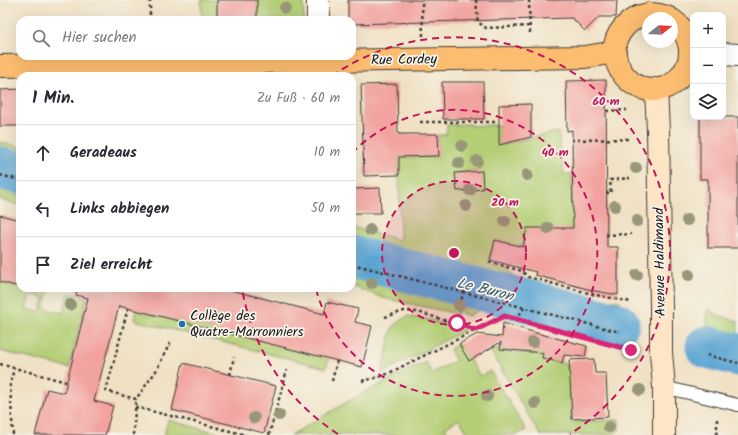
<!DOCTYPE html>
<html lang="de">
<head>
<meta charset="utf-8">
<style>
	:root { --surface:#fff; --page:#f2f2f3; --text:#2b2b33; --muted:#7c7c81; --line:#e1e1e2 }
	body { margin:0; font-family:Kalam,sans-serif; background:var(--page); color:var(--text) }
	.controls { position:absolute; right:12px; top:12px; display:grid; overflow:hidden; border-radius:8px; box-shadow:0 4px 16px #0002 }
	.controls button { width:36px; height:36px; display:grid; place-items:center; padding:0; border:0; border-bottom:1px solid var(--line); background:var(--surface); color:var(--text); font:20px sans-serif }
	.compass { position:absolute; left:642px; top:12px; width:36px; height:36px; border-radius:50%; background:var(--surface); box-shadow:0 4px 16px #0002; rotate:72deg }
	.stop { position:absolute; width:12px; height:12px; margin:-9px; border:3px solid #db2777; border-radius:50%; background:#fff }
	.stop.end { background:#db2777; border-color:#fff; box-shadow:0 1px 4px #0008 }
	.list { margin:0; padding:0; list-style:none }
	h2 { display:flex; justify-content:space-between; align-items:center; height:52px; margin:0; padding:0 16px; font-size:17px }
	h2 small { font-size:13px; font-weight:400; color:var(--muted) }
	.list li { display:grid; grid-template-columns:26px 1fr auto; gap:12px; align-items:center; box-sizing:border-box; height:56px; padding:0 16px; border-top:1px solid var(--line) }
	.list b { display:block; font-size:15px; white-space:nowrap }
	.list em { font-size:13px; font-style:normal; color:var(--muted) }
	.icon { flex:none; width:22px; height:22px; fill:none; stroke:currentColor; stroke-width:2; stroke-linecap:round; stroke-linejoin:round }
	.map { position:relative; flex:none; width:738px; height:435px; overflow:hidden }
	.search { position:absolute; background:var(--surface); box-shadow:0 4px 16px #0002; left:16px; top:16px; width:340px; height:44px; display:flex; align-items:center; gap:10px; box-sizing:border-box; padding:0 14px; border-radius:12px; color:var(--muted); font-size:15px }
	.panel { position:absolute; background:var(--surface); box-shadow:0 4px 16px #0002; left:16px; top:72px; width:340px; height:220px; border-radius:12px }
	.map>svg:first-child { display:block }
</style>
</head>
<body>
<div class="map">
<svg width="738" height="435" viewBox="0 0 738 435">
	<rect width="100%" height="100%" fill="#f7f3e8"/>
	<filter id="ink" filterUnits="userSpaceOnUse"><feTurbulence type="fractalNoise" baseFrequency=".025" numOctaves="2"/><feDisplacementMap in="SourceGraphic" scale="8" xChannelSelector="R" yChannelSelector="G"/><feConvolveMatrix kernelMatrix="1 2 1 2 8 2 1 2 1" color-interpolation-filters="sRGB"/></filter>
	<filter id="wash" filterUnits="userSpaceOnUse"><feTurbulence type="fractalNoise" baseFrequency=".012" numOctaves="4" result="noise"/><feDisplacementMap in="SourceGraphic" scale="16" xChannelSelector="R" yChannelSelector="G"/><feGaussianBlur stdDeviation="0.9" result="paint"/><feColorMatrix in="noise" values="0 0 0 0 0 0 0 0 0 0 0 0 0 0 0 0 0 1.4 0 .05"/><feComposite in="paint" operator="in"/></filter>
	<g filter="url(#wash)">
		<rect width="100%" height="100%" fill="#f0e1c4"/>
		<path fill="#b3ce74" stroke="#687548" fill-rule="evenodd" d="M 201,0 L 217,0 L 217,20 L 202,20 Z
			M 257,0 L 303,0 L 304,20 L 257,20 Z
			M 470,124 L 471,126 L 499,125 L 499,145 L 558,132 L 564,174 L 572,174 L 572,204 L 574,204 L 575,227 L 567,229 L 527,229 L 523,247 L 495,240 L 489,263 L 507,268 L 514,276 L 606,300 L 620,301 L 620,317 L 352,248 L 352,227 L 400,240 L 399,157 L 438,156 L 438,135 L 446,135 L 447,125 ZM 481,171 L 483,189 L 457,191 L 455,173 Z
			M 0,142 L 20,147 L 20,163 L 0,158 Z
			M 0,177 L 20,182 L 20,205 L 0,200 Z
			M 352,267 L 461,295 L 458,314 L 383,298 L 352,286 Z
			M 0,282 L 20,287 L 20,288 L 50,288 L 44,308 L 63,313 L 69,293 L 87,298 L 69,368 L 0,351 ZM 30,294 L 44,298 L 40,312 L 26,309 Z
			M 464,296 L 515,308 L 512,313 L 484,307 L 468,316 L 461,313 Z
			M 136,310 L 329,358 L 326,368 L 134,320 Z
			M 524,310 L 620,335 L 620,337 L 579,331 L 521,316 Z
			M 707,310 L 711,310 L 715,315 L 738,321 L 738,342 L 736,340 L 735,347 L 707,340 Z
			M 407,316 L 429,320 L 465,330 L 382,373 L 392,328 Z
			M 534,332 L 547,336 L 542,357 L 570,366 L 572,419 L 571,422 L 619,420 L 619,430 L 611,435 L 540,435 L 490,350 L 492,349 L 533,354 Z
			M 459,344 L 480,376 L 490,371 L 526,430 L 516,435 L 469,435 L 459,419 L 445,428 L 449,435 L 291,435 L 361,394 L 426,362 L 432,373 L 456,361 L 450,349 Z
			M 707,358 L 738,366 L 738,374 L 725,371 L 707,360 Z
			M 168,420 L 225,435 L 164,435 Z"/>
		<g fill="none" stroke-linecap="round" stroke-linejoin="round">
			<path stroke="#5ba5d3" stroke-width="43" d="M 0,168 L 20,173
				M 352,257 L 618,324
				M 707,347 L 738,355"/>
		</g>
		<g id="blocks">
			<path fill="#f2a29f" d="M 217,0 L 257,0 L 257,20 L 217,20 Z
				M 348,0 L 617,0 L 616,17 L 599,17 L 585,31 L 572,18 L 352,24 L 352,20 L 348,20 Z
				M 606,80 L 607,247 L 618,247 L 618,295 L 595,291 L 535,275 L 536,272 L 490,260 L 495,240 L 523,247 L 527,228 L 573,228 L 572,130 L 567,131 L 566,81 Z
				M 442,82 L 483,82 L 484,119 L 443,119 Z
				M 397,84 L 398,134 L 438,134 L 439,156 L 399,157 L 399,175 L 364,176 L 361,85 Z
				M 20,89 L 20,126 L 0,126 L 0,90 Z
				M 531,104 L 531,137 L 499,145 L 499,105 Z
				M 700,117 L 738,117 L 738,248 L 708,248 L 708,179 L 700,179 Z
				M 482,171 L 483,189 L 457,191 L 455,173 Z
				M 380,188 L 381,213 L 352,213 L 352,189 Z
				M 0,215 L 20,220 L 20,287 L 0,282 Z
				M 77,288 L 223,288 L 324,314 L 327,302 L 358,309 L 355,322 L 372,326 L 362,367 L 119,306 L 94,401 L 113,406 L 105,435 L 35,435 L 47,389 L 64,393 L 88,298 L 76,295 Z
				M 503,323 L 536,333 L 587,346 L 585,357 L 564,355 L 562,363 L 542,358 L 543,353 L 500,349 L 501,342 L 469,361 L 459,344 L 477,334 L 502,337 Z
				M 594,359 L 595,373 L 606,373 L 608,417 L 572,419 L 569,360 Z
				M 183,363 L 276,386 L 264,433 L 172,410 Z"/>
		</g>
	</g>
	<g filter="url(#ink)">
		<use href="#blocks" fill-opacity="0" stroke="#3c3a35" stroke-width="1"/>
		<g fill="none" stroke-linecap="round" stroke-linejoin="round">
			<g stroke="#3c3a35" stroke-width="14">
				<path id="lane" d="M 664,387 L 738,405"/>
			</g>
			<g stroke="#3c3a35" stroke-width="24">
				<path id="street" d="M 318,0 L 318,20
					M 723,54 L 738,55"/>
			</g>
			<g stroke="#3c3a35" stroke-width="24">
				<path id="secondary" d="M 656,89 L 658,131 L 661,307
					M 661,353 L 664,387 L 664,435"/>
			</g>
			<g stroke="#3c3a35" stroke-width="24">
				<path id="primary" d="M 669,18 C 662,15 656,14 648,14 C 629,17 612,35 615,55 C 617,67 623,76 632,83 C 670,110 716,52 672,20
					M 0,66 L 585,57 L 615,52"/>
			</g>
			<path stroke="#3c3a35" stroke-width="2.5" stroke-dasharray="3 3" stroke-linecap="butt" d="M 150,0 L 150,20
				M 476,0 L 478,22 L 486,28 L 530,26
				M 529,0 L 530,35
				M 422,3 L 423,37
				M 607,111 L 627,110
				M 420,122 L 497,122
				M 571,140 L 630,139
				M 0,175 L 20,180
				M 606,193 L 611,193 L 610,180 L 630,178
				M 606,235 L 631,234
				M 489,262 L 522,271 L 528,277 L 596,295 L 631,302
				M 352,264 L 620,332
				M 128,308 L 106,391 L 136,399 L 156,371 L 171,341
				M 385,317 L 404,311 L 418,312 L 476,330 L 504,316 L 631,350
				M 516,320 L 524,308
				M 457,323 L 463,292
				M 707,355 L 738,363
				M 0,364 L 66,382
				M 230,375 L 234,357
				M 332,381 L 337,361
				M 362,381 L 383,376 L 476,330
				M 135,407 L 246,435
				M 717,419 L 717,435
				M 13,435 L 10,385 L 14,368
				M 133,435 L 136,399
				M 269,435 L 287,370"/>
			<use href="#lane" stroke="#fff" stroke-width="12"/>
			<use href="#street" stroke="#fff" stroke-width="22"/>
			<use href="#secondary" stroke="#fee5c5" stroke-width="22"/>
			<use href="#primary" stroke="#fcbd6f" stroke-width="22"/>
			<g stroke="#3c3a35" stroke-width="24" stroke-linecap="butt">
				<path id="secondary-bridge" d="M 661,307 L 661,353"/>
			</g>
			<use href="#secondary-bridge" stroke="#fee5c5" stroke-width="22"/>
		</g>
		<g fill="#999779">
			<circle cx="285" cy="8" r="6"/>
			<circle cx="462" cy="146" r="6"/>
			<circle cx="477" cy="161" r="6"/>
			<circle cx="459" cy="163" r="6"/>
			<circle cx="636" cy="168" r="6"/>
			<circle cx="527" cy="175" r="6"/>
			<circle cx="470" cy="190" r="6"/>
			<circle cx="466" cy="206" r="6"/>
			<circle cx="615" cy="206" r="6"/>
			<circle cx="687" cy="220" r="6"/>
			<circle cx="505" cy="221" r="6"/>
			<circle cx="637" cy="221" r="6"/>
			<circle cx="548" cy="228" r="6"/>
			<circle cx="370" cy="230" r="6"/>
			<circle cx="637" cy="275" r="6"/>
			<circle cx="689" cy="275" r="6"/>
			<circle cx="372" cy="283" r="6"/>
			<circle cx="70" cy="305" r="6"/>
			<circle cx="459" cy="305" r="6"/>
			<circle cx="533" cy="342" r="6"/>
			<circle cx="640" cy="390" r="6"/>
			<circle cx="487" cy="396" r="6"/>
			<circle cx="535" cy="403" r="6"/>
			<circle cx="279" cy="415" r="6"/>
			<circle cx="254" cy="418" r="6"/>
			<circle cx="609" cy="427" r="6"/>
		</g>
	</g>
	<g fill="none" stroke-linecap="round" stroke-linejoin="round" filter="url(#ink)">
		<path stroke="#db2777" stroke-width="5" d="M 457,323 L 476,330 L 504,316 L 631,350"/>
	</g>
	<circle cx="454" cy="253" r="72" fill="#c2185b" fill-opacity=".12"/>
	<g fill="none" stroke="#c2185b" stroke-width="2" stroke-dasharray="7 5">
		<circle cx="454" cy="253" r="72"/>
		<path d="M352 153A143 143 0 1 1 316 289"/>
		<path d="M338 434A215 215 0 0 1 242 288M332 76A215 215 0 1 1 570 434"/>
	</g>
	<circle fill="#1f6fb2" stroke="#f7f3e8" stroke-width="1.5" cx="182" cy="324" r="4"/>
	<g text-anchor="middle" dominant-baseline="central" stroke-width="3.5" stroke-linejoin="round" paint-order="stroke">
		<g font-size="14" fill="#1c1c1c" stroke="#f7f3e8">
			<text transform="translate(404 60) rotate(-1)">Rue Cordey</text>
			<text transform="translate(660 262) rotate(-91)">Avenue Haldimand</text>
		</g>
		<g font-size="14" fill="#1c1c1c" stroke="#f7f3e8" text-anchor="start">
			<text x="190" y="316">Collège des<tspan x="190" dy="16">Quatre-Marronniers</tspan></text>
		</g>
		<g font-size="15" font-style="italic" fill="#385a6e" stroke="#f7f3e8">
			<text transform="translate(485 290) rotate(14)">Le Buron</text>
		</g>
	</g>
	<circle cx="454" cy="253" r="6" fill="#c2185b" stroke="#f7f3e8" stroke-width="2"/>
	<g font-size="12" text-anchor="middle" font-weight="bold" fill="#c2185b" stroke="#f7f3e8" stroke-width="3.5" stroke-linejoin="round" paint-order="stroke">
		<text x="606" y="105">60 m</text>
		<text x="555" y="156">40 m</text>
		<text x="505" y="206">20 m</text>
	</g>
</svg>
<div class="controls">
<button>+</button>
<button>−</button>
<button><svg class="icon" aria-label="layers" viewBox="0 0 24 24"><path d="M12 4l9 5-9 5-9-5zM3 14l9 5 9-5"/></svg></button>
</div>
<svg class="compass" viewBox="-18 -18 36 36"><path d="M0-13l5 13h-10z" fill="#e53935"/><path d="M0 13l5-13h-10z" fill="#7c7c81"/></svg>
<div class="stop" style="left:457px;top:323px"></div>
<div class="stop end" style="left:631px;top:350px"></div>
<div class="search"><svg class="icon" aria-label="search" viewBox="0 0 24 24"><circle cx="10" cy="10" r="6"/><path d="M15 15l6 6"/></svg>Hier suchen</div>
<section class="panel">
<h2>1 Min.<small>Zu Fuß · 60 m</small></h2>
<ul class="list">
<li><svg class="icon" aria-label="ahead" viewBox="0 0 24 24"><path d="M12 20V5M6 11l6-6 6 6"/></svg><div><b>Geradeaus</b></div><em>10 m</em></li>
<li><svg class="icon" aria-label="left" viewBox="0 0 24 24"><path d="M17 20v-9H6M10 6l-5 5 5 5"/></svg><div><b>Links abbiegen</b></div><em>50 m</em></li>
<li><svg class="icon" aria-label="arrive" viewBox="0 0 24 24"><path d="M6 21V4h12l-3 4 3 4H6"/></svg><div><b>Ziel erreicht</b></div></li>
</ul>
</section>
</div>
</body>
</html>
